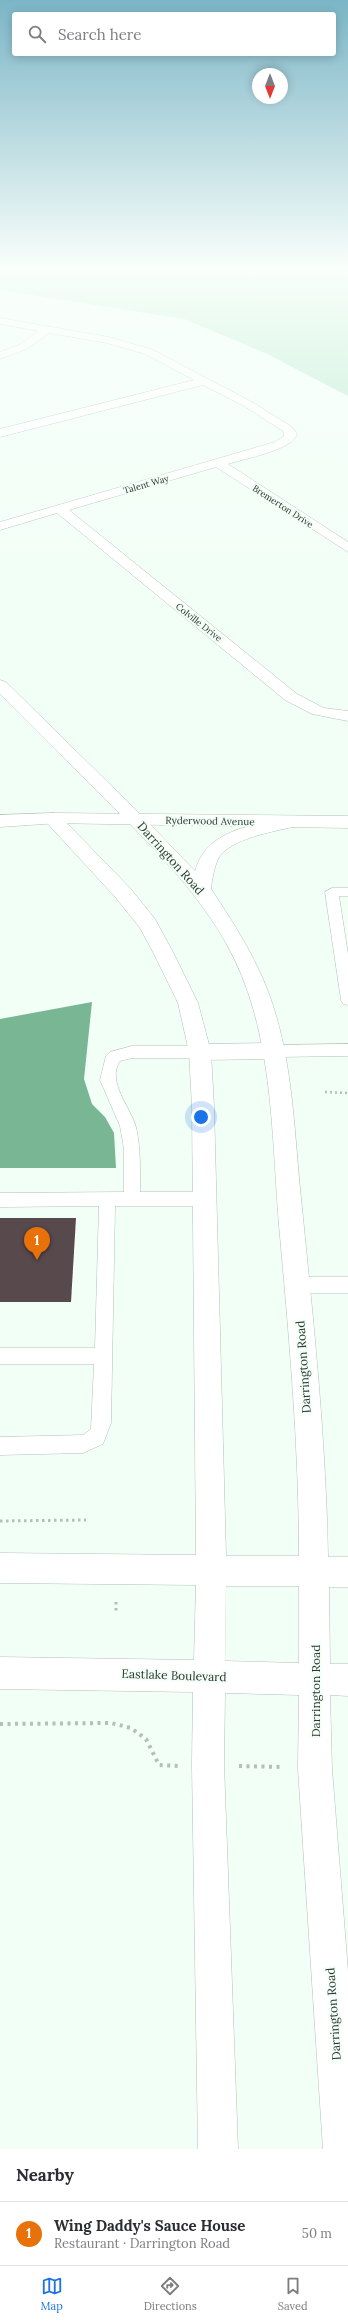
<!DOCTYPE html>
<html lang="en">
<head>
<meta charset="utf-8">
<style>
	:root { --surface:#fff; --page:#f2f2f3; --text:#2b2b33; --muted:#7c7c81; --line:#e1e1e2; --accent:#1a73e8 }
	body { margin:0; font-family:Lora,serif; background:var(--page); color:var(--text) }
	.compass { position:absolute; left:252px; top:68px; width:36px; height:36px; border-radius:50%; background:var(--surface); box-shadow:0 2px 10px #0003; rotate:180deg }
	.you { position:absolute; left:201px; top:1117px; width:14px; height:14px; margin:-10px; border:3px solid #fff; border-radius:50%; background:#1a73e8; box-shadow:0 0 0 6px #1a73e833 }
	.badge { display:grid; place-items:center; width:26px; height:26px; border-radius:50%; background:var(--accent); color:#fff; font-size:13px; font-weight:700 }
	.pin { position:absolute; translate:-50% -33px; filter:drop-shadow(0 1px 2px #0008) }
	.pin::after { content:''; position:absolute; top:21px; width:14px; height:12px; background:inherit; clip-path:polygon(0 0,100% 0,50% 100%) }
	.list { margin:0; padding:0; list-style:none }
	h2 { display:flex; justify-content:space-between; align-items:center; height:52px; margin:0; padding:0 16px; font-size:17px }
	h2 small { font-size:13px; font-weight:400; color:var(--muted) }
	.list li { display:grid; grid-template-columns:26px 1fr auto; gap:12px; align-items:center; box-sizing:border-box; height:64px; padding:0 16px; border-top:1px solid var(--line) }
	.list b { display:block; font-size:15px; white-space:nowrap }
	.list p { margin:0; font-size:13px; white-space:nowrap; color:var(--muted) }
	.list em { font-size:13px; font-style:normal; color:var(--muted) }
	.icon { flex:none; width:22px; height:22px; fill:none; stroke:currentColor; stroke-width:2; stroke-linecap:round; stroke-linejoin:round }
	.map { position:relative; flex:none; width:348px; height:2149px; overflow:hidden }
	.search { position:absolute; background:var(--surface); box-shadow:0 2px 10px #0003; left:12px; right:12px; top:12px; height:44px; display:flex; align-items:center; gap:10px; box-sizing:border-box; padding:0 14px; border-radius:4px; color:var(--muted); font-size:15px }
	.sheet { height:116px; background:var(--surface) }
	nav { display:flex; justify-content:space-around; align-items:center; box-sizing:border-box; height:56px; border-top:1px solid var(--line); background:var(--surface); font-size:11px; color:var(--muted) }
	nav a { display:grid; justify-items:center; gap:2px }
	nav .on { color:var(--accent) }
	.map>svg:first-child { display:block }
</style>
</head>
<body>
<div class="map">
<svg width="348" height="2149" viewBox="0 0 348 2149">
	<rect width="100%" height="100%" fill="#f2fff7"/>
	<path fill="#b5eacb" d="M 0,269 L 348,269 L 348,396 L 267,354 L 184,319 L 0,290 Z"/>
	<path fill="#79b694" d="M 92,1002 L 84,1079 L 92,1104 L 105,1117 L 114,1133 L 116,1168 L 0,1168 L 0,1019 Z"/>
	<path fill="#58494c" d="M 0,1218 L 76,1218 L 71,1302 L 0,1302 Z"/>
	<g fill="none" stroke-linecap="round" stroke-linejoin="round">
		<g stroke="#b2c1b8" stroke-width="1">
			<path id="service" d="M 332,888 L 348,888 L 348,896 L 339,896 L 348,954 L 348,1005 L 343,1004 L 341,1000 L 325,892 Z
				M 348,1044 L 348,1056 L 275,1057 L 270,1055 L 268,1051 L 270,1047 L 275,1045 Z
				M 132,1046 L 200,1046 L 205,1048 L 207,1052 L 205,1056 L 200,1058 L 132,1058 L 120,1061 C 106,1081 131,1108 136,1127 C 141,1149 140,1171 140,1192 L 204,1192 L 210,1194 L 212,1199 L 210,1204 L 204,1206 L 115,1206 L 111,1423 L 103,1444 L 83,1453 L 0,1455 L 0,1437 L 83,1435 L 91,1429 L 94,1364 L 0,1364 L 0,1348 L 95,1348 L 99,1206 L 0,1207 L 0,1193 L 124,1192 L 124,1149 L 120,1126 L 100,1080 L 106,1056 L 110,1052 Z
				M 297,1277 L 348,1277 L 348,1293 L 297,1293 L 291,1290 L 288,1285 L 291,1280 Z"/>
		</g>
		<g stroke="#b2c1b8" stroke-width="1">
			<path id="minor" d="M 0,318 L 109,337 L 153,350 L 252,402 L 292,427 L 297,434 C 293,450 243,459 228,464 L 348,542 L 348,552 L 216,467 L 69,510 L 297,694 L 324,708 L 348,711 L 348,721 L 312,714 L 285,700 L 57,513 L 0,530 L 0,522 L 275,442 L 284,436 L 283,431 L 244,406 L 203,385 L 0,437 L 0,429 L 194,380 L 145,354 L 107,343 L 49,333 L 27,349 L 0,359 L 0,352 L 19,345 L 39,331 L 0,324 Z
				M 53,813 L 59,815 L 62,819 L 59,823 L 0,827 L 0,815 Z
				M 275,1043 L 283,1045 L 286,1051 L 283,1057 L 275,1059 L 200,1060 L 192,1058 L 189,1052 L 192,1046 L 200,1044 Z"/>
		</g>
		<g stroke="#b2c1b8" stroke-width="1">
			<path id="tertiary" d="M 53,813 L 348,816 L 348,828 L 47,823 L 44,819 L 47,815 Z"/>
		</g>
		<g stroke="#b2c1b8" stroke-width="1">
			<path id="secondary" d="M 0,680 L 6,682 L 142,816 L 195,871 C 207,828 254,826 291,816 L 297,818 L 300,822 L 297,826 C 277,831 229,838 218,859 C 214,868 212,879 211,889 C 233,922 255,956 269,994 C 293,1059 294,1131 301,1198 C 313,1317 326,1437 328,1557 L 348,1557 L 348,1587 L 329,1587 L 330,1664 L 348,1664 L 348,1696 L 330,1695 L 332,1769 L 348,1971 L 348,2149 L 323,2149 L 298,1769 L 299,1695 L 225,1693 L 224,1764 L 238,2149 L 198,2149 L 192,1764 L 193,1692 L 0,1689 L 0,1657 L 194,1660 L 196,1585 L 0,1583 L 0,1553 L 196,1555 L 192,1107 L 189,1052 L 178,1003 L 154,954 L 140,928 L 116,898 L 47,823 L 44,819 L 47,815 L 53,813 L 59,815 L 130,888 L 155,919 L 174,954 L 198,1003 L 211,1052 L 214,1107 L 226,1556 L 299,1556 C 299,1446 289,1335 279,1225 C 271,1130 274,1028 226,943 C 196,890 152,846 109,803 C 73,767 36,730 0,694 ZM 226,1586 L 299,1586 L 299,1663 L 225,1661 Z"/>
		</g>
		<path stroke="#b4bfb8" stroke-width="2.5" stroke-dasharray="2 3" stroke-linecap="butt" d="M 325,1092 L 348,1093"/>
		<path stroke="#b4bfb8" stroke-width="3" stroke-dasharray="2.5 3.5" stroke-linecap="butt" d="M 0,1521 L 86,1520
			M 116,1602 L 116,1614"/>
		<path stroke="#b4bfb8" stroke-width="4" stroke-dasharray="3 4.5" stroke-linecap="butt" d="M 0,1724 L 111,1723 L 131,1728 L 146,1739 L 159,1765 L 178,1766
			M 239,1766 L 284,1767"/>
		<use href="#service" fill="#fff" fill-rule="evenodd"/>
		<use href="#minor" fill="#fff" fill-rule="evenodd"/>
		<use href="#tertiary" fill="#fff" fill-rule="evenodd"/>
		<use href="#secondary" fill="#fff" fill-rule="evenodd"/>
	</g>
	<linearGradient id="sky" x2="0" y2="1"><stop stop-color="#7bb5c6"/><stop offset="0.47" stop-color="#f9fffb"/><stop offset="1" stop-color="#f9fffb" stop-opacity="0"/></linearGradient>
	<rect width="348" height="569" fill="url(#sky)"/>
	<g text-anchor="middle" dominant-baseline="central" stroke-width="4" stroke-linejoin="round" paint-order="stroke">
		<g font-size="9" fill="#2d332f" stroke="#f2fff7">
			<text transform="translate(146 484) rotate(-16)">Talent Way</text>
			<text transform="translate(283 506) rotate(33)">Bremerton Drive</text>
			<text transform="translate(199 622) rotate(38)">Colville Drive</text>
		</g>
		<g font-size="10" fill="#2d332f" stroke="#f2fff7">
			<text transform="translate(210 821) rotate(1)">Ryderwood Avenue</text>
		</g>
		<g font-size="12" fill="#2d332f" stroke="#f2fff7">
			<text transform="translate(171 858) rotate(48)">Darrington Road</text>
			<text transform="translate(303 1367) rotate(-94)">Darrington Road</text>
			<text transform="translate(174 1675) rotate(2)">Eastlake Boulevard</text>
			<text transform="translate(315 1691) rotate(-90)">Darrington Road</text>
			<text transform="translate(333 2014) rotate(-94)">Darrington Road</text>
		</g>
	</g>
</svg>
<svg class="compass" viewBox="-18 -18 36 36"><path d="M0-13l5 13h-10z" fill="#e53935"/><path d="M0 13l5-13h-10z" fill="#7c7c81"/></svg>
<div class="you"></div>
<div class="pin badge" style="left:37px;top:1260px;background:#e8710a">1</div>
<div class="search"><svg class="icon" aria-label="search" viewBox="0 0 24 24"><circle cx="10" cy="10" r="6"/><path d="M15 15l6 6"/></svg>Search here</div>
</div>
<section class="sheet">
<h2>Nearby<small></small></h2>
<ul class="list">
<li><span class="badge" style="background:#e8710a">1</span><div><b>Wing Daddy's Sauce House</b><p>Restaurant · Darrington Road</p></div><em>50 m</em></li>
</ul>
</section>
<nav>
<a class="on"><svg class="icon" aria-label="map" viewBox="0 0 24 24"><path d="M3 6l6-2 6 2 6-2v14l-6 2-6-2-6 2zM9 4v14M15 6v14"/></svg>Map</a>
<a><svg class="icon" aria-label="directions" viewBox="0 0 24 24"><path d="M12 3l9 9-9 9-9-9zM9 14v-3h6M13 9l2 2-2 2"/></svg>Directions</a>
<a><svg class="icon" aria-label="saved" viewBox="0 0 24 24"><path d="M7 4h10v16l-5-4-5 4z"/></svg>Saved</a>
</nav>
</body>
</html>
